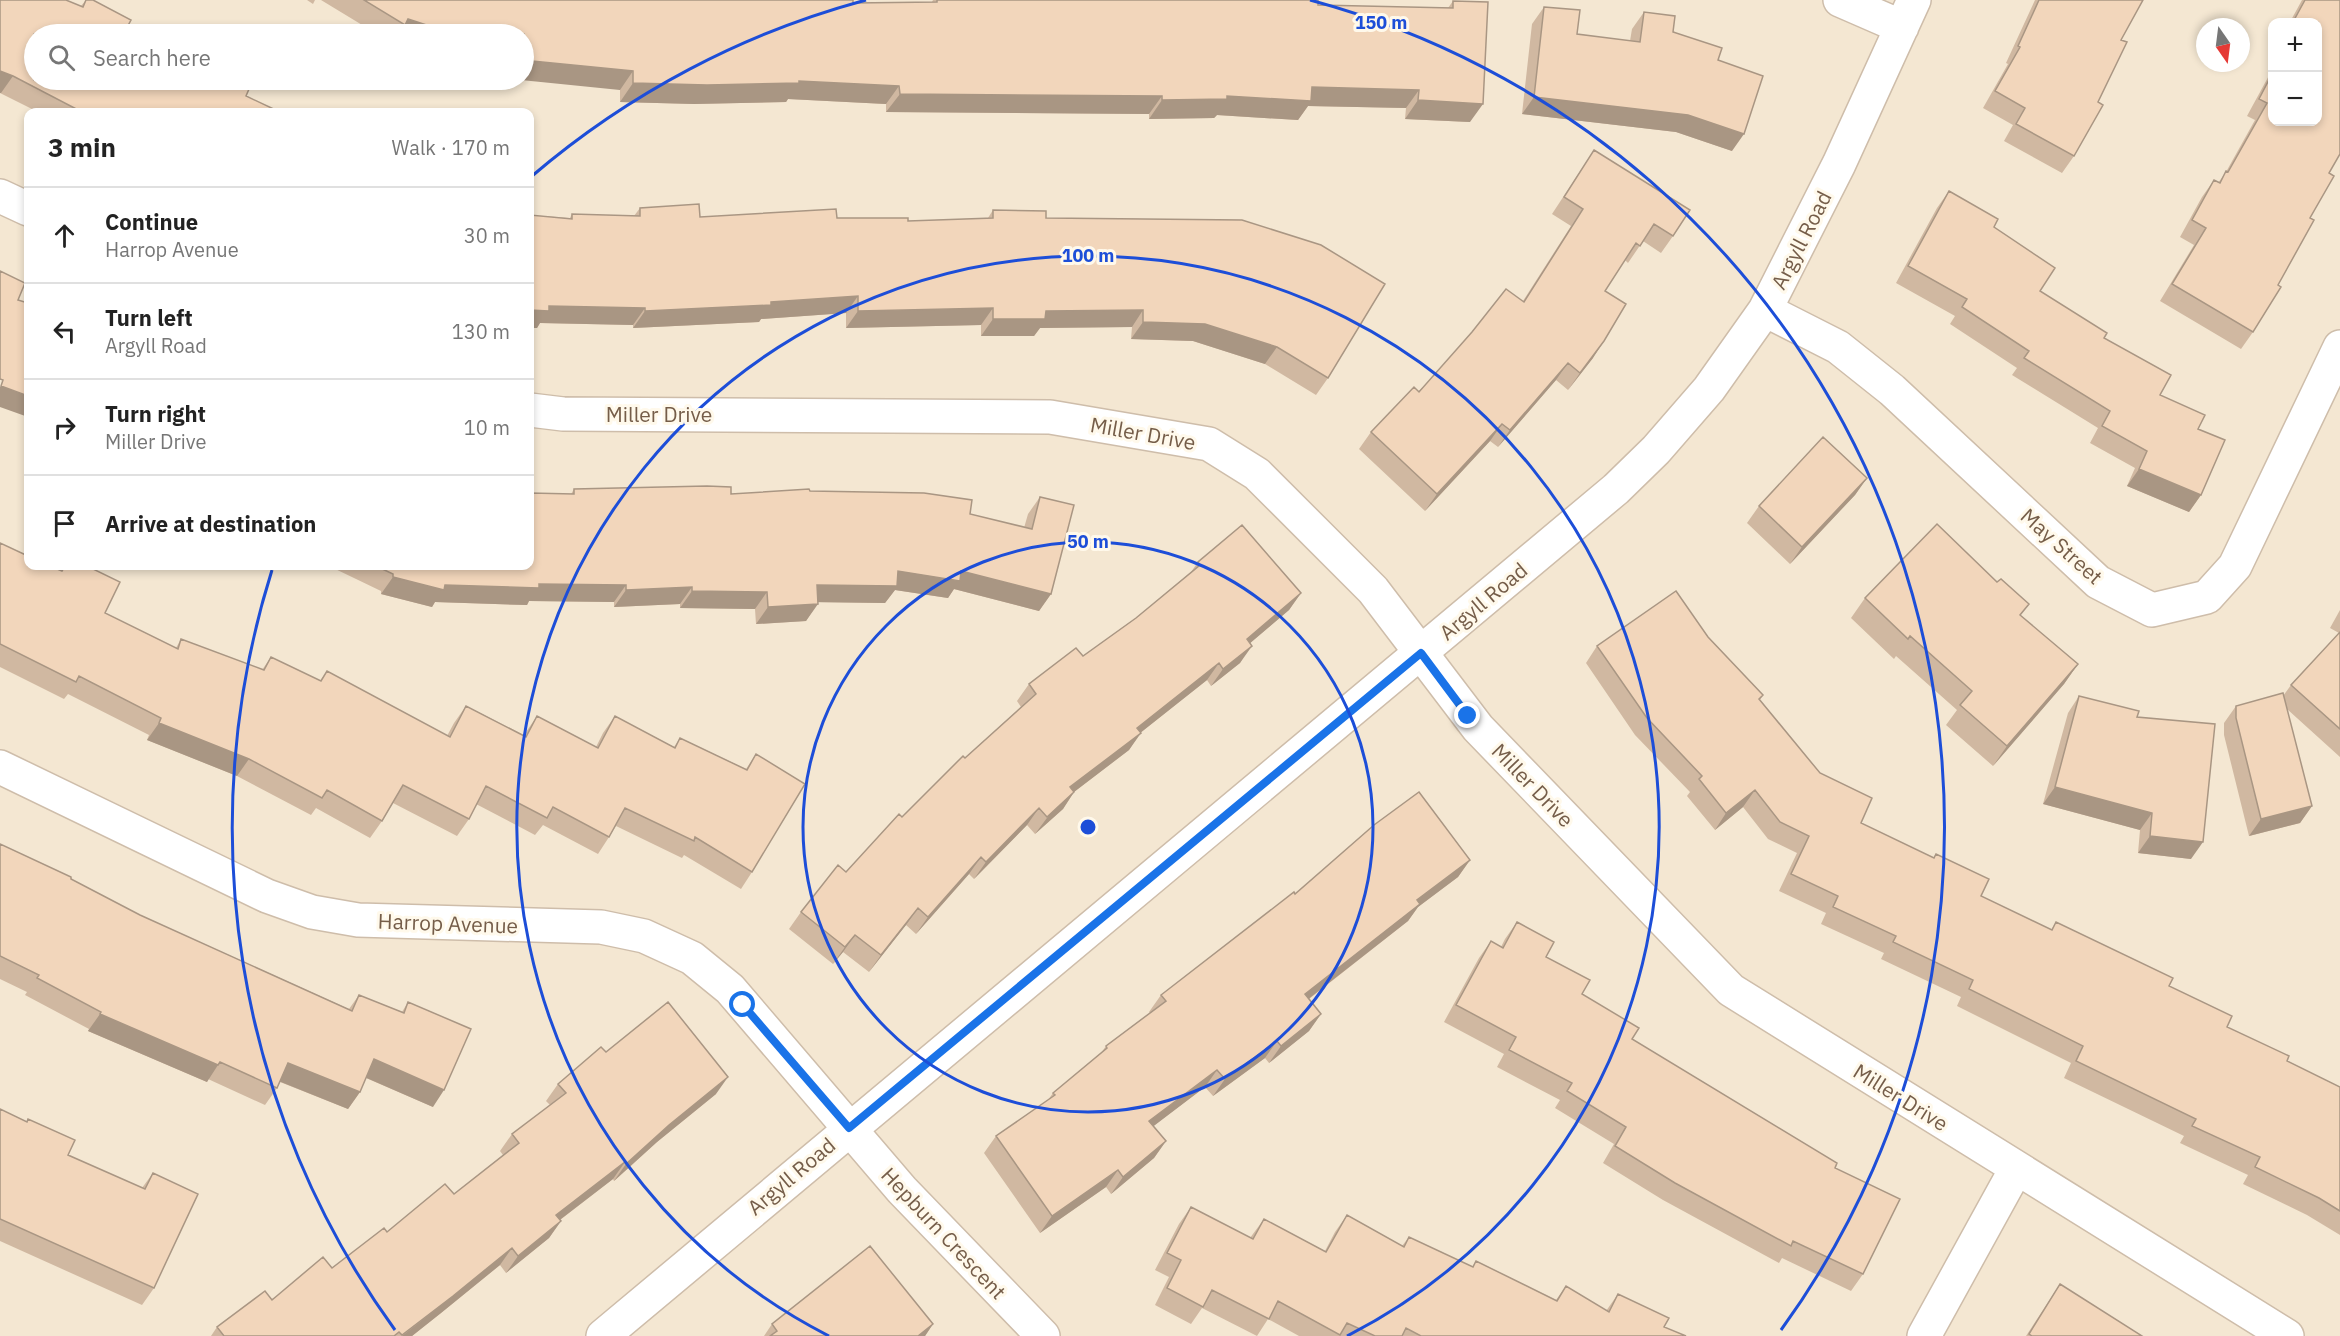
<!DOCTYPE html>
<html lang="en">
<head>
<meta charset="utf-8">
<style>
	:root { --surface:#fff; --page:#f2f2f2; --text:#222; --muted:#767676; --line:#e0e0e0 }
	body { margin:0; font-family:"IBM Plex Sans",sans-serif; background:var(--page); color:var(--text) }
	.controls { position:absolute; right:18px; top:18px; display:grid; overflow:hidden; border-radius:12px; box-shadow:0 3px 9px #0003 }
	.controls button { width:54px; height:54px; display:grid; place-items:center; padding:0; border:0; border-bottom:2px solid var(--line); background:var(--surface); color:var(--text); font:30px sans-serif }
	.compass { position:absolute; left:2196px; top:18px; width:54px; height:54px; border-radius:50%; background:var(--surface); box-shadow:0 3px 9px #0003; rotate:166deg }
	.stop { position:absolute; width:18px; height:18px; margin:-14px; border:4px solid #1a73e8; border-radius:50%; background:#fff }
	.stop.end { background:#1a73e8; border-color:#fff; box-shadow:0 2px 6px #0008 }
	.list { margin:0; padding:0; list-style:none }
	h2 { display:flex; justify-content:space-between; align-items:center; height:78px; margin:0; padding:0 24px; font-size:26px }
	h2 small { font-size:20px; font-weight:400; color:var(--muted) }
	.list li { display:grid; grid-template-columns:39px 1fr auto; gap:18px; align-items:center; box-sizing:border-box; height:96px; padding:0 24px; border-top:2px solid var(--line) }
	.list b { display:block; font-size:22px; white-space:nowrap }
	.list p { margin:0; font-size:20px; white-space:nowrap; color:var(--muted) }
	.list em { font-size:20px; font-style:normal; color:var(--muted) }
	.icon { flex:none; width:33px; height:33px; fill:none; stroke:currentColor; stroke-width:2; stroke-linecap:round; stroke-linejoin:round }
	.map { position:relative; flex:none; width:2340px; height:1336px; overflow:hidden }
	.search { position:absolute; background:var(--surface); box-shadow:0 3px 9px #0003; left:24px; top:24px; width:510px; height:66px; display:flex; align-items:center; gap:15px; box-sizing:border-box; padding:0 21px; border-radius:33px; color:var(--muted); font-size:22px }
	.panel { position:absolute; background:var(--surface); box-shadow:0 3px 9px #0003; left:24px; top:108px; width:510px; height:462px; border-radius:12px }
	.map>svg:first-child { display:block }
</style>
</head>
<body>
<div class="map">
<svg width="2340" height="1336" viewBox="0 0 2340 1336">
	<rect width="100%" height="100%" fill="#fcf5e4"/>
	<path fill="#f4e7d2" fill-rule="evenodd" d="M 0,0 L 2340,0 L 2340,1336 L 0,1336 ZM 2272,22 L 2318,22 L 2318,122 L 2272,122 ZM 2205,27 L 2241,27 L 2241,63 L 2205,63 ZM 34,34 L 524,34 L 524,80 L 34,80 ZM 28,112 L 530,112 L 530,566 L 28,566 Z"/>
	<g fill="none" stroke-linecap="round" stroke-linejoin="round">
		<g stroke="#cebdaa" stroke-width="36">
			<path id="minor" d="M 1840,0 L 1902,27
				M 0,196 L 28,209
				M 1765,310 L 1838,347 L 1892,390 L 2098,582 L 2152,610 L 2207,597 L 2235,566 L 2340,347
				M 530,410 L 563,414 L 1050,417 L 1209,444 L 1257,474 L 1373,590 L 1478,728 L 1731,990 L 2287,1336
				M 0,767 L 267,896 L 312,912 L 358,920 L 601,927 L 644,936 L 692,958 L 730,989 L 902,1190 L 1043,1336
				M 603,1336 L 1616,489 L 1656,450 L 1709,389 L 1765,310 L 1839,164 L 1914,0
				M 1924,1336 L 2016,1169"/>
		</g>
		<use href="#minor" stroke="#fff" stroke-width="33"/>
	</g>
	<path fill="#d0b8a1" d="M 0,0 L 81,6 L 86,0 L 124,33 L 246,96 L 280,112 L 38,112 L 0,93 Z
		M 307,0 L 315,0 L 313,4 Z
		M 321,0 L 853,0 L 853,3 L 932,2 L 933,0 L 1318,0 L 1318,5 L 1448,8 L 1453,1 L 1470,122 L 1405,119 L 1406,108 L 1308,106 L 1298,120 L 1217,115 L 1214,118 L 1149,119 L 1149,114 L 886,112 L 886,104 L 788,99 L 786,102 L 694,104 L 620,102 L 620,90 L 524,34 L 377,34 Z
		M 2035,0 L 2143,0 L 2121,40 L 2074,156 L 2062,173 L 2004,141 L 2013,125 L 1983,108 L 2008,64 L 2006,63 Z
		M 2302,0 L 2340,0 L 2329,173 L 2310,218 L 2278,285 L 2253,332 L 2241,349 L 2160,301 L 2194,245 L 2180,237 L 2202,197 L 2214,180 L 2218,183 L 2226,172 L 2255,120 L 2247,116 L 2272,70 L 2272,122 L 2318,22 L 2290,22 Z
		M 1544,7 L 1577,34 L 1630,41 L 1632,29 L 1644,12 L 1718,60 L 1732,151 L 1676,132 L 1522,114 L 1532,24 Z
		M 1594,150 L 1673,236 L 1661,253 L 1643,241 L 1628,263 L 1625,260 L 1605,291 L 1593,358 L 1568,390 L 1556,380 L 1498,447 L 1490,441 L 1425,511 L 1359,449 L 1371,432 L 1523,301 L 1571,226 L 1552,214 Z
		M 1949,191 L 1994,227 L 2040,291 L 2104,338 L 2160,395 L 2198,429 L 2201,495 L 2189,512 L 2127,486 L 2135,468 L 2090,443 L 2098,428 L 2012,375 L 2017,368 L 1950,324 L 1955,316 L 1896,283 L 1937,208 Z
		M 640,208 L 700,217 L 837,218 L 908,221 L 988,218 L 993,210 L 1046,218 L 1242,220 L 1328,378 L 1316,395 L 1265,364 L 1193,341 L 1131,339 L 1132,327 L 1040,328 L 1034,336 L 981,336 L 981,325 L 846,328 L 846,313 L 761,319 L 759,322 L 633,328 L 633,325 L 540,323 L 537,328 L 530,328 L 530,215 L 570,218 L 572,214 L 634,216 Z
		M 1867,478 L 1855,495 L 1790,564 L 1747,523 L 1759,506 Z
		M 574,489 L 731,494 L 810,491 L 970,514 L 1024,528 L 1028,514 L 1040,497 L 1051,594 L 1039,611 L 954,589 L 948,598 L 895,590 L 885,603 L 818,602 L 806,621 L 756,624 L 755,609 L 680,608 L 680,604 L 614,607 L 614,602 L 529,601 L 527,605 L 435,602 L 432,607 L 381,594 L 381,591 L 329,566 L 530,566 Z
		M 0,543 L 60,570 L 63,566 L 87,566 L 105,613 L 176,648 L 181,639 L 262,670 L 271,657 L 320,681 L 327,671 L 447,736 L 454,723 L 466,706 L 524,735 L 537,716 L 596,747 L 603,733 L 615,716 L 674,747 L 680,738 L 746,769 L 756,754 L 752,872 L 741,889 L 684,855 L 682,858 L 616,826 L 609,837 L 598,854 L 543,825 L 535,835 L 476,804 L 469,819 L 457,836 L 393,803 L 382,821 L 370,838 L 316,808 L 311,815 L 237,776 L 147,740 L 149,735 L 68,694 L 64,699 L 0,667 Z
		M 1198,562 L 1301,593 L 1289,610 L 1250,643 L 1240,663 L 1211,686 L 1207,680 L 1140,733 L 1129,750 L 1074,792 L 1063,809 L 1035,834 L 1027,825 L 974,879 L 969,874 L 916,934 L 906,925 L 869,972 L 843,952 L 833,964 L 789,929 L 801,912 L 846,872 L 965,758 L 1021,707 L 1017,701 L 1029,684 L 1083,656 L 1136,618 L 1191,572 Z
		M 1865,598 L 2021,616 L 2078,664 L 2064,684 L 1993,766 L 1946,725 L 1957,710 L 1896,656 L 1894,659 L 1851,618 Z
		M 2340,610 L 2340,757 L 2287,709 L 2312,806 L 2300,823 L 2249,836 L 2224,735 L 2224,723 L 2236,706 L 2283,696 L 2291,685 L 2339,633 L 2330,628 Z
		M 1708,637 L 1763,695 L 1760,700 L 1861,823 L 1933,858 L 1936,854 L 1981,896 L 2051,930 L 2056,922 L 2169,986 L 2227,1027 L 2287,1061 L 2340,1087 L 2340,1235 L 2307,1215 L 2243,1184 L 2248,1175 L 2180,1143 L 2184,1136 L 2064,1078 L 2071,1063 L 1957,1006 L 1961,997 L 1881,959 L 1884,953 L 1821,924 L 1826,913 L 1779,891 L 1797,853 L 1768,839 L 1743,807 L 1715,830 L 1687,796 L 1690,792 L 1635,735 L 1586,663 L 1597,646 Z
		M 2079,696 L 2137,717 L 2191,859 L 2138,853 L 2140,830 L 2043,804 L 2068,713 Z
		M 0,844 L 140,915 L 349,1009 L 359,995 L 402,1012 L 408,1002 L 433,1107 L 366,1078 L 360,1092 L 348,1109 L 280,1082 L 277,1088 L 265,1105 L 208,1079 L 207,1082 L 88,1031 L 89,1029 L 25,995 L 27,992 L 0,979 Z
		M 1470,860 L 1458,877 L 1418,907 L 1408,921 L 1309,999 L 1321,1014 L 1309,1031 L 1269,1063 L 1265,1058 L 1213,1096 L 1205,1087 L 1153,1126 L 1166,1141 L 1154,1158 L 1111,1194 L 1106,1187 L 1040,1233 L 984,1153 L 996,1136 L 1048,1100 L 1053,1093 L 1101,1053 L 1106,1046 L 1150,1013 L 1149,1012 L 1161,995 L 1295,894 Z
		M 1517,922 L 1546,957 L 1582,994 L 1632,1039 L 1835,1168 L 1863,1274 L 1851,1291 L 1782,1258 L 1779,1263 L 1663,1200 L 1603,1163 L 1614,1144 L 1555,1108 L 1560,1100 L 1497,1067 L 1504,1054 L 1444,1022 L 1479,958 L 1491,941 L 1501,947 L 1505,939 Z
		M 606,1052 L 716,1094 L 657,1142 L 614,1181 L 613,1179 L 560,1220 L 561,1221 L 549,1238 L 506,1273 L 500,1265 L 441,1313 L 412,1336 L 211,1336 L 217,1327 L 332,1268 L 387,1232 L 454,1194 L 503,1155 L 500,1151 L 512,1134 L 550,1105 L 546,1101 L 558,1084 Z
		M 0,1109 L 27,1122 L 28,1119 L 68,1155 L 142,1188 L 153,1173 L 154,1288 L 142,1305 L 0,1241 Z
		M 1191,1207 L 1250,1238 L 1264,1219 L 1325,1251 L 1335,1232 L 1347,1215 L 1402,1246 L 1409,1237 L 1472,1267 L 1476,1261 L 1556,1300 L 1566,1286 L 1606,1311 L 1618,1294 L 1664,1327 L 1686,1336 L 1299,1336 L 1268,1319 L 1257,1336 L 1202,1308 L 1191,1324 L 1155,1305 L 1169,1277 L 1155,1270 L 1179,1224 Z
		M 2060,1284 L 2142,1336 L 2026,1336 Z
		M 772,1324 L 933,1324 L 925,1336 L 764,1336 Z"/>
	<path fill="#a99683" d="M 408,19 L 454,34 L 398,34 Z
		M 524,58 L 633,71 L 620,90 L 521,80 L 524,80 Z
		M 0,71 L 13,76 L 1,93 L 0,93 Z
		M 799,81 L 899,86 L 886,104 L 788,99 L 786,102 L 694,104 L 620,102 L 633,83 Z
		M 1312,87 L 1419,90 L 1406,108 L 1308,106 L 1298,120 L 1217,115 L 1214,118 L 1149,119 L 1162,100 L 1227,96 Z
		M 900,94 L 1162,96 L 1149,114 L 886,112 Z
		M 1534,97 L 1688,115 L 1744,134 L 1732,151 L 1676,132 L 1522,114 Z
		M 1418,100 L 1483,104 L 1470,122 L 1405,119 Z
		M 858,296 L 846,313 L 761,319 L 759,322 L 633,328 L 645,311 Z
		M 549,306 L 645,308 L 633,325 L 540,323 L 537,328 L 530,328 L 530,310 Z
		M 993,308 L 981,325 L 846,328 L 858,311 Z
		M 1143,310 L 1132,327 L 1040,328 L 1034,336 L 981,336 L 993,319 L 1046,311 Z
		M 1143,322 L 1205,324 L 1277,347 L 1265,364 L 1193,341 L 1131,339 Z
		M 1604,341 L 1593,358 L 1568,390 L 1580,373 Z
		M 1568,363 L 1556,380 L 1498,447 L 1510,430 Z
		M 1,386 L 28,396 L 28,417 L 0,407 L 0,387 Z
		M 1502,424 L 1490,441 L 1425,511 L 1437,494 Z
		M 2139,469 L 2201,495 L 2189,512 L 2127,486 Z
		M 1867,478 L 1855,495 L 1790,564 L 1802,547 Z
		M 898,571 L 961,571 L 1051,594 L 1039,611 L 954,589 L 948,598 L 895,590 L 885,603 L 805,602 L 817,585 Z
		M 393,577 L 445,585 L 539,584 L 626,585 L 614,602 L 529,601 L 527,605 L 435,602 L 432,607 L 381,594 Z
		M 692,587 L 680,604 L 614,607 L 626,590 Z
		M 692,591 L 767,592 L 755,609 L 680,608 Z
		M 1301,593 L 1289,610 L 1235,656 L 1247,639 Z
		M 818,604 L 806,621 L 756,624 L 768,607 Z
		M 1252,646 L 1240,663 L 1211,686 L 1223,669 Z
		M 1219,663 L 1207,680 L 1125,745 L 1137,728 Z
		M 2078,664 L 2064,684 L 1993,766 L 2007,746 Z
		M 159,723 L 249,759 L 237,776 L 147,740 Z
		M 1141,733 L 1129,750 L 1074,792 L 1063,809 L 1035,834 L 1070,787 Z
		M 2055,787 L 2152,813 L 2140,830 L 2043,804 Z
		M 1755,790 L 1743,807 L 1715,830 L 1726,813 Z
		M 2312,806 L 2300,823 L 2249,836 L 2261,819 Z
		M 1039,808 L 1027,825 L 974,879 L 986,862 Z
		M 2150,836 L 2203,842 L 2191,859 L 2138,853 Z
		M 981,857 L 969,874 L 916,934 L 928,917 Z
		M 1470,860 L 1458,877 L 1418,907 L 1408,921 L 1293,1011 L 1305,994 L 1417,900 Z
		M 918,908 L 906,925 L 869,972 L 881,955 Z
		M 855,935 L 843,952 L 833,964 L 845,947 Z
		M 100,1014 L 218,1065 L 207,1082 L 88,1031 Z
		M 1321,1014 L 1309,1031 L 1269,1063 L 1281,1046 Z
		M 1277,1041 L 1265,1058 L 1213,1096 L 1225,1079 Z
		M 374,1059 L 444,1090 L 433,1107 L 362,1076 Z
		M 288,1063 L 360,1092 L 348,1109 L 276,1080 Z
		M 1217,1070 L 1205,1087 L 1138,1138 L 1149,1121 Z
		M 728,1077 L 716,1094 L 657,1142 L 614,1181 L 626,1164 L 669,1125 Z
		M 1166,1141 L 1154,1158 L 1111,1194 L 1123,1177 Z
		M 625,1162 L 613,1179 L 544,1232 L 556,1215 Z
		M 1118,1170 L 1106,1187 L 1040,1233 L 1052,1216 Z
		M 561,1221 L 549,1238 L 506,1273 L 518,1256 Z
		M 512,1248 L 500,1265 L 441,1313 L 412,1336 L 402,1336 L 453,1296 Z
		M 933,1324 L 925,1336 L 918,1336 Z"/>
	<path fill="#f2d6bb" stroke="#a99683" stroke-width="1.5" d="M 0,0 L 66,0 L 83,7 L 86,0 L 93,0 L 131,20 L 124,33 L 126,34 L 34,34 L 34,80 L 253,80 L 246,96 L 280,112 L 82,112 L 13,76 L 0,71 Z
		M 364,0 L 853,0 L 853,3 L 937,2 L 937,0 L 1318,0 L 1318,5 L 1453,8 L 1453,1 L 1488,2 L 1483,104 L 1418,100 L 1419,90 L 1312,87 L 1311,101 L 1227,96 L 1227,99 L 1162,100 L 1162,96 L 900,94 L 899,86 L 799,81 L 799,83 L 707,85 L 633,83 L 633,71 L 532,61 L 524,58 L 524,34 L 454,34 L 408,19 L 405,25 Z
		M 2039,0 L 2143,0 L 2121,40 L 2127,42 L 2098,102 L 2103,105 L 2074,156 L 2016,124 L 2025,108 L 1995,91 L 2020,47 L 2018,46 Z
		M 2305,0 L 2340,0 L 2340,154 L 2329,173 L 2334,176 L 2310,218 L 2314,220 L 2278,285 L 2281,287 L 2253,332 L 2172,284 L 2206,228 L 2192,220 L 2214,180 L 2220,183 L 2226,171 L 2228,172 L 2267,103 L 2259,99 L 2272,74 L 2272,122 L 2318,122 L 2318,22 L 2293,22 Z
		M 1544,7 L 1580,10 L 1577,34 L 1640,42 L 1644,12 L 1675,16 L 1673,32 L 1722,48 L 1718,60 L 1763,76 L 1744,134 L 1688,115 L 1534,97 Z
		M 1594,150 L 1690,210 L 1673,236 L 1654,224 L 1640,246 L 1636,243 L 1605,291 L 1626,304 L 1604,341 L 1580,373 L 1568,363 L 1510,430 L 1502,424 L 1437,494 L 1371,432 L 1414,387 L 1419,392 L 1472,332 L 1506,289 L 1524,302 L 1583,209 L 1564,197 Z
		M 1949,191 L 1998,219 L 1994,227 L 2055,268 L 2040,291 L 2107,333 L 2104,338 L 2171,375 L 2160,395 L 2205,415 L 2198,429 L 2225,440 L 2201,495 L 2139,469 L 2147,451 L 2102,426 L 2110,411 L 2024,358 L 2029,351 L 1962,307 L 1967,299 L 1908,266 Z
		M 699,204 L 700,217 L 836,209 L 837,218 L 908,218 L 908,221 L 993,218 L 993,210 L 1046,211 L 1046,218 L 1242,220 L 1321,245 L 1385,284 L 1328,378 L 1277,347 L 1205,324 L 1143,322 L 1143,310 L 1046,311 L 1045,319 L 993,319 L 993,308 L 858,311 L 858,296 L 771,302 L 771,305 L 645,311 L 645,308 L 549,306 L 549,311 L 530,310 L 530,215 L 572,219 L 572,214 L 640,216 L 640,208 Z
		M 0,271 L 25,283 L 18,300 L 28,303 L 28,396 L 1,386 L 3,380 L 0,379 Z
		M 1823,437 L 1867,478 L 1802,547 L 1759,506 Z
		M 707,486 L 731,487 L 731,494 L 809,489 L 810,491 L 924,493 L 972,500 L 970,514 L 1032,529 L 1040,497 L 1074,505 L 1051,594 L 961,571 L 960,581 L 898,571 L 897,586 L 817,585 L 818,604 L 768,607 L 767,592 L 692,591 L 692,587 L 626,590 L 626,585 L 539,584 L 539,588 L 445,585 L 444,590 L 393,577 L 393,574 L 376,566 L 530,566 L 530,493 L 574,494 L 574,489 Z
		M 1937,524 L 1997,582 L 2001,579 L 2029,604 L 2020,615 L 2078,664 L 2007,746 L 1960,705 L 1972,691 L 1910,636 L 1908,639 L 1865,598 Z
		M 1242,525 L 1301,593 L 1247,639 L 1252,646 L 1223,669 L 1219,663 L 1137,728 L 1141,733 L 1070,787 L 1074,792 L 1047,817 L 1039,808 L 986,862 L 981,857 L 928,917 L 918,908 L 881,955 L 855,935 L 845,947 L 801,912 L 838,865 L 846,872 L 899,814 L 902,817 L 963,756 L 965,758 L 1036,694 L 1029,684 L 1076,648 L 1083,656 L 1136,618 L 1200,565 L 1198,562 Z
		M 0,543 L 28,556 L 28,566 L 50,566 L 62,571 L 65,566 L 87,566 L 120,582 L 105,613 L 178,649 L 181,639 L 264,670 L 271,657 L 321,681 L 327,671 L 450,737 L 466,706 L 526,737 L 537,716 L 598,748 L 615,716 L 675,748 L 680,738 L 747,770 L 756,754 L 805,784 L 752,872 L 695,837 L 694,841 L 625,808 L 609,837 L 553,807 L 547,818 L 486,786 L 469,819 L 403,785 L 382,821 L 327,790 L 322,798 L 249,759 L 159,723 L 161,718 L 79,676 L 76,682 L 0,644 Z
		M 1676,591 L 1708,637 L 1763,695 L 1759,699 L 1820,773 L 1872,798 L 1861,823 L 1934,858 L 1936,854 L 1989,879 L 1981,896 L 2052,930 L 2056,922 L 2173,978 L 2169,986 L 2232,1016 L 2227,1027 L 2289,1056 L 2287,1061 L 2340,1087 L 2340,1211 L 2319,1198 L 2255,1167 L 2260,1157 L 2192,1126 L 2196,1119 L 2076,1061 L 2083,1046 L 1969,989 L 1973,980 L 1893,942 L 1896,936 L 1833,907 L 1838,896 L 1791,874 L 1809,836 L 1780,822 L 1755,790 L 1726,813 L 1699,779 L 1702,776 L 1647,718 L 1597,646 Z
		M 2340,632 L 2340,729 L 2291,685 Z
		M 2283,693 L 2312,806 L 2261,819 L 2236,718 L 2236,706 Z
		M 2079,696 L 2139,711 L 2137,717 L 2215,724 L 2203,842 L 2150,836 L 2152,813 L 2055,787 Z
		M 1419,792 L 1470,860 L 1417,900 L 1420,904 L 1305,994 L 1321,1014 L 1281,1046 L 1277,1041 L 1225,1079 L 1217,1070 L 1149,1121 L 1166,1141 L 1123,1177 L 1118,1170 L 1052,1216 L 996,1136 L 1055,1095 L 1053,1093 L 1107,1048 L 1106,1046 L 1166,1001 L 1161,995 L 1294,892 L 1295,894 L 1374,825 Z
		M 0,844 L 71,877 L 71,879 L 140,915 L 352,1011 L 359,995 L 404,1013 L 408,1002 L 471,1029 L 444,1090 L 374,1059 L 360,1092 L 288,1063 L 277,1088 L 220,1062 L 218,1065 L 100,1014 L 101,1012 L 37,978 L 39,975 L 0,956 Z
		M 1517,922 L 1554,942 L 1546,957 L 1590,980 L 1582,994 L 1639,1028 L 1632,1039 L 1837,1163 L 1835,1168 L 1900,1199 L 1863,1274 L 1793,1241 L 1791,1246 L 1675,1183 L 1615,1146 L 1626,1127 L 1567,1091 L 1572,1083 L 1509,1050 L 1516,1037 L 1456,1005 L 1491,941 L 1503,948 Z
		M 668,1002 L 728,1077 L 669,1125 L 626,1164 L 625,1162 L 556,1215 L 561,1221 L 518,1256 L 512,1248 L 453,1296 L 402,1335 L 399,1332 L 394,1336 L 224,1336 L 217,1327 L 265,1291 L 272,1300 L 323,1257 L 332,1268 L 384,1228 L 387,1232 L 445,1184 L 454,1194 L 519,1143 L 512,1134 L 566,1093 L 558,1084 L 601,1047 L 606,1052 Z
		M 0,1109 L 27,1122 L 28,1119 L 75,1140 L 68,1155 L 145,1189 L 153,1173 L 198,1194 L 154,1288 L 0,1219 Z
		M 1191,1207 L 1253,1239 L 1264,1219 L 1326,1252 L 1347,1215 L 1404,1247 L 1409,1237 L 1473,1267 L 1476,1261 L 1557,1301 L 1566,1286 L 1609,1312 L 1618,1294 L 1669,1318 L 1664,1327 L 1686,1336 L 1421,1336 L 1406,1328 L 1402,1336 L 1375,1336 L 1347,1323 L 1340,1335 L 1278,1301 L 1269,1319 L 1212,1290 L 1203,1307 L 1167,1288 L 1181,1260 L 1167,1253 Z
		M 870,1246 L 933,1324 L 918,1336 L 770,1336 L 777,1331 L 772,1324 Z
		M 2060,1284 L 2142,1336 L 2032,1336 L 2029,1334 Z"/>
	<g fill="none" stroke-linecap="round" stroke-linejoin="round">
		<path stroke="#1a73e8" stroke-width="8" d="M 743,1005 L 849,1128 L 1421,653 L 1468,716"/>
	</g>
	<g fill="none" stroke="#1d4ed8" stroke-width="3">
		<circle cx="1088" cy="827" r="285"/>
		<path d="M829 1336A571 571 0 1 1 1347 1336"/>
		<path d="M395 1330A856 856 0 0 1 272 570M532 176A856 856 0 0 1 866 0M1310 0A856 856 0 0 1 1781 1330"/>
	</g>
	<g text-anchor="middle" dominant-baseline="central" stroke-width="6" stroke-linejoin="round" paint-order="stroke">
		<g font-size="21" fill="#755d49" stroke="#fff9eb">
			<text transform="translate(1801 240) rotate(-63)">Argyll Road</text>
			<text x="659" y="414">Miller Drive</text>
			<text transform="translate(1143 433) rotate(10)">Miller Drive</text>
			<text transform="translate(2062 546) rotate(42)">May Street</text>
			<text transform="translate(1483 601) rotate(-40)">Argyll Road</text>
			<text transform="translate(1533 785) rotate(46)">Miller Drive</text>
			<text transform="translate(448 923) rotate(2)">Harrop Avenue</text>
			<text transform="translate(1901 1097) rotate(32)">Miller Drive</text>
			<text transform="translate(791 1176) rotate(-40)">Argyll Road</text>
			<text transform="translate(944 1233) rotate(47)">Hepburn Crescent</text>
		</g>
	</g>
	<circle cx="1088" cy="827" r="9" fill="#1d4ed8" stroke="#fff9eb" stroke-width="3"/>
	<g font-size="18" text-anchor="middle" font-weight="bold" fill="#1d4ed8" stroke="#fff9eb" stroke-width="6" stroke-linejoin="round" paint-order="stroke">
		<text x="1381" y="29">150 m</text>
		<text x="1088" y="262">100 m</text>
		<text x="1088" y="548">50 m</text>
	</g>
</svg>
<div class="controls">
<button>+</button>
<button>−</button>
</div>
<svg class="compass" viewBox="-18 -18 36 36"><path d="M0-13l5 13h-10z" fill="#e53935"/><path d="M0 13l5-13h-10z" fill="#767676"/></svg>
<div class="stop" style="left:743px;top:1005px"></div>
<div class="stop end" style="left:1468px;top:716px"></div>
<div class="search"><svg class="icon" aria-label="search" viewBox="0 0 24 24"><circle cx="10" cy="10" r="6"/><path d="M15 15l6 6"/></svg>Search here</div>
<section class="panel">
<h2>3 min<small>Walk · 170 m</small></h2>
<ul class="list">
<li><svg class="icon" aria-label="ahead" viewBox="0 0 24 24"><path d="M12 20V5M6 11l6-6 6 6"/></svg><div><b>Continue</b><p>Harrop Avenue</p></div><em>30 m</em></li>
<li><svg class="icon" aria-label="left" viewBox="0 0 24 24"><path d="M17 20v-9H6M10 6l-5 5 5 5"/></svg><div><b>Turn left</b><p>Argyll Road</p></div><em>130 m</em></li>
<li><svg class="icon" aria-label="right" viewBox="0 0 24 24"><path d="M7 20v-9h11M14 6l5 5-5 5"/></svg><div><b>Turn right</b><p>Miller Drive</p></div><em>10 m</em></li>
<li><svg class="icon" aria-label="arrive" viewBox="0 0 24 24"><path d="M6 21V4h12l-3 4 3 4H6"/></svg><div><b>Arrive at destination</b></div></li>
</ul>
</section>
</div>
</body>
</html>
